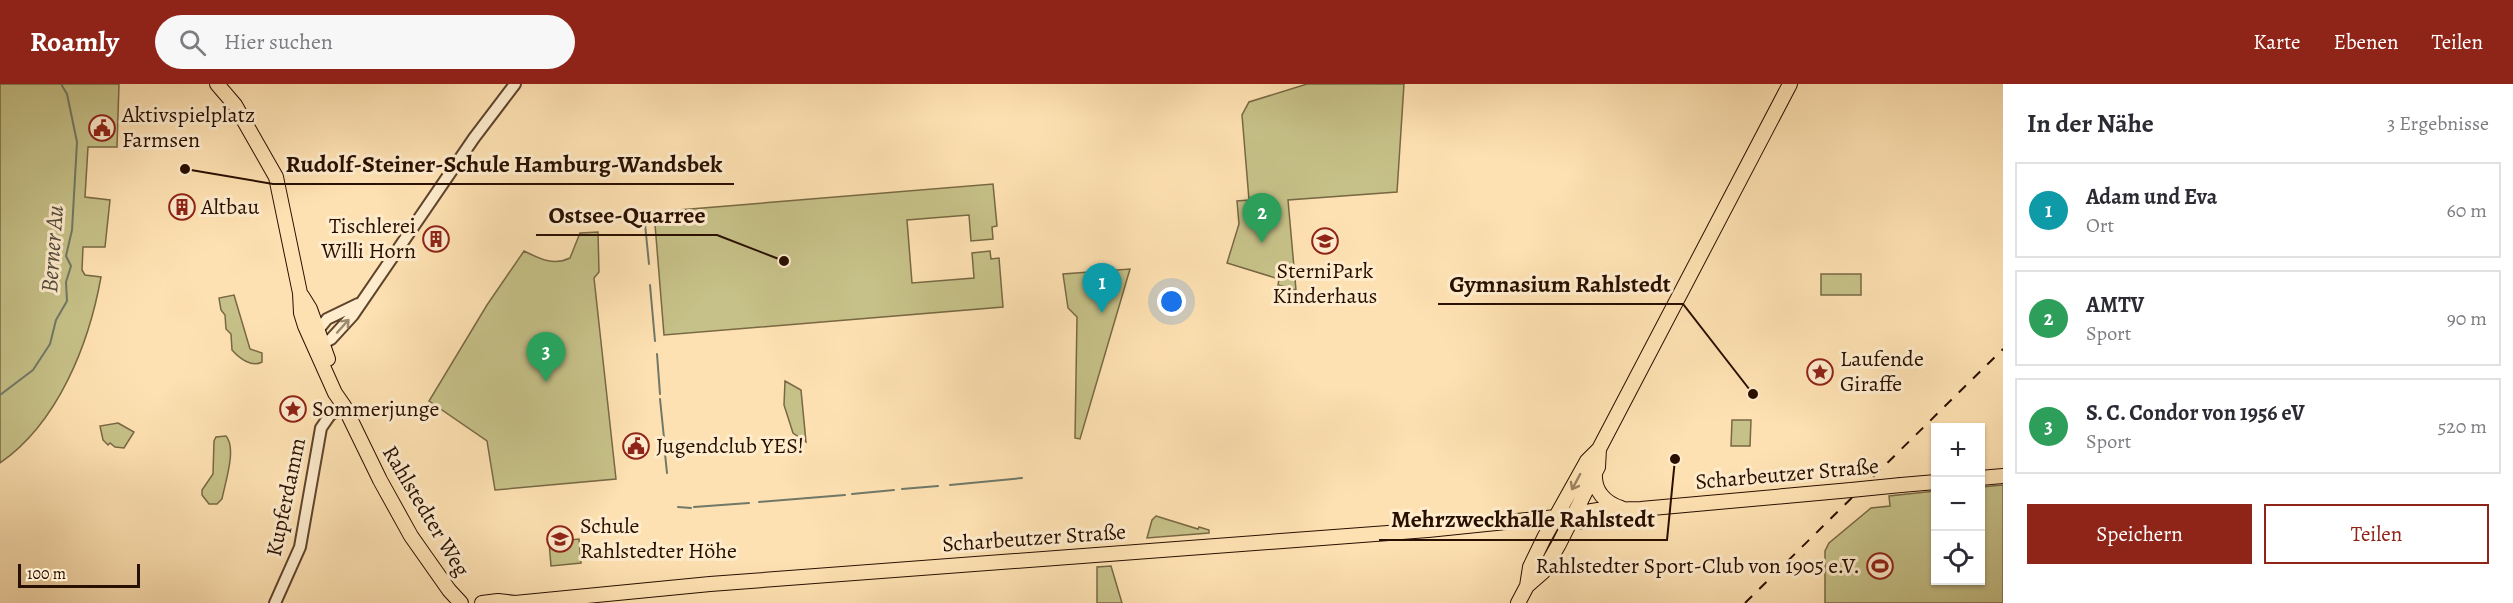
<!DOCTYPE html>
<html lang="de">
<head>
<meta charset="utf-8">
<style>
	:root { --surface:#fff; --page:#f7f7f7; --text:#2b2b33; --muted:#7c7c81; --line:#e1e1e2; --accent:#8f2418 }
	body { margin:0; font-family:Alegreya,serif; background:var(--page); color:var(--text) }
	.controls { position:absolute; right:18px; bottom:18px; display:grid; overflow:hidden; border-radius:0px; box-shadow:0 2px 4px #0004 }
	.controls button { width:54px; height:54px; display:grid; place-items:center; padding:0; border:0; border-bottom:2px solid var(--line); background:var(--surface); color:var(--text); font:30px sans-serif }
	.scale { position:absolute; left:18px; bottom:15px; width:122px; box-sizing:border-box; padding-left:6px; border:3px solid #290f00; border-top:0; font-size:16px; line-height:21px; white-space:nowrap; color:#290f00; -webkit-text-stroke:4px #feeccd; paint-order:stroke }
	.you { position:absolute; left:1172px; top:218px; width:21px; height:21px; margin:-15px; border:4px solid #fff; border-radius:50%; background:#1a73e8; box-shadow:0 0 0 9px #1a73e833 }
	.badge { display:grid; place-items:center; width:39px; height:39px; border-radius:50%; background:var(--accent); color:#fff; font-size:20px; font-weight:700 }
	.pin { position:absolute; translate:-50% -50px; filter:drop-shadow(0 2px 3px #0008) }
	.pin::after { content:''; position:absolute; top:32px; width:21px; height:18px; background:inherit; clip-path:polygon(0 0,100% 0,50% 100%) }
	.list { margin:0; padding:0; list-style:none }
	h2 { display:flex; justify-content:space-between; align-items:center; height:78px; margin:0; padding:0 24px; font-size:26px }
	h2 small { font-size:20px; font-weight:400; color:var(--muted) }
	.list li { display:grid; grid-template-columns:39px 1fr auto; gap:18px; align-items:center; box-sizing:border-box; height:96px; margin:0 12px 12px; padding:0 12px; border:2px solid var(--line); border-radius:0px }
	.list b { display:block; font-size:22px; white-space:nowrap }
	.list p { margin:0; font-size:20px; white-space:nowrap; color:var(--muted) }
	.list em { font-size:20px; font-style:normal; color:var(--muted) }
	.actions { display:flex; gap:12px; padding:18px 24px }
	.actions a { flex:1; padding:14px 0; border:2px solid var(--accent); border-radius:0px; text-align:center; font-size:21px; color:var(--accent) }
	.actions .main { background:var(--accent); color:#fff }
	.icon { flex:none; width:33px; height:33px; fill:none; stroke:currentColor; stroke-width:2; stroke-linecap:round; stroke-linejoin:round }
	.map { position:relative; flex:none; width:2003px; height:519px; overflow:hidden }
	header { display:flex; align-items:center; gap:36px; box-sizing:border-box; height:84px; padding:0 30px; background:var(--accent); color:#fff }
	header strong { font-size:28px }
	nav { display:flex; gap:33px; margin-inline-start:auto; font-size:21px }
	.search { width:420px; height:54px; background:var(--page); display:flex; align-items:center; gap:15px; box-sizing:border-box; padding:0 21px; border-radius:33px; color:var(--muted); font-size:22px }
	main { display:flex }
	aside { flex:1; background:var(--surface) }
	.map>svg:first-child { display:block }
</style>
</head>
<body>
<header>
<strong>Roamly</strong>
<div class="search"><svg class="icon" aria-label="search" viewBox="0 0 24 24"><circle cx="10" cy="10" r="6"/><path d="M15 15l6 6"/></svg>Hier suchen</div>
<nav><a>Karte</a><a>Ebenen</a><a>Teilen</a></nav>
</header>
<main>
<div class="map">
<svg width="2003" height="519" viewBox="0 0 2003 519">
	<rect width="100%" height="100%" fill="#fee1b2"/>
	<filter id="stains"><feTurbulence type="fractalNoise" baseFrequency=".00333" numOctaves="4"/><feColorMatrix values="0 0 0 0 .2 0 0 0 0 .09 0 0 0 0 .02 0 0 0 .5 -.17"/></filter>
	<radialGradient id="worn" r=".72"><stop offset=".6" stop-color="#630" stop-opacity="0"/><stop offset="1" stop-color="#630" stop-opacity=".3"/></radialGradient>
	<path fill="#c6c188" stroke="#786844" stroke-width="1.5" d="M 0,0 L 119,0 L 117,63 L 88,63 L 85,113 L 110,116 L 105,163 L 83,163 L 82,186 L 85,191 L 101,193 C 89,260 58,339 0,379 Z
		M 1307,0 L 1404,0 L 1397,108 L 1288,116 L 1296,206 L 1278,201 L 1279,195 L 1227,179 L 1239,140 L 1237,117 L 1249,116 L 1242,31 L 1249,18 Z
		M 993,100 L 997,142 L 992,143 L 993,155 L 971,157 L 969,131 L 907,136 L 912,199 L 974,194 L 972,169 L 990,167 L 991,175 L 999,174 L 1003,223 L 664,251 L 654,128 Z
		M 598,148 L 599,188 L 594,194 L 616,395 L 495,406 L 487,357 L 429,317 L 487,221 L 524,167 C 540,175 554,182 570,174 L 580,149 Z
		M 1130,185 L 1080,355 L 1075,354 L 1077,233 L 1068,224 L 1063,190 Z
		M 1821,190 L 1861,190 L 1861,211 L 1821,211 Z
		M 234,211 L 250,265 L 262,269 L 262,278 C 252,284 239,274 232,266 L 231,250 L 226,245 L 225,231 L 221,226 L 219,214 Z
		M 785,297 L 801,306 L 806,358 L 793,349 L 784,321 Z
		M 1732,336 L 1751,336 L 1750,362 L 1731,362 Z
		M 118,339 L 134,348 L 124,364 L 115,363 L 110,359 L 108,361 L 103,356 L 100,342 Z
		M 226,352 C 237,364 225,399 222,415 L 217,420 L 209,420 L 202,411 L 202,406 L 213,390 L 214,357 L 216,353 Z
		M 2003,401 L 2003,519 L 1825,519 L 1825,467 L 1829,459 L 1871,424 L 1890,422 L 1889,412 L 1935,407 L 1936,496 L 1980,496 L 1981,403 Z
		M 1156,432 L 1198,445 L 1199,443 L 1209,446 L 1209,449 L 1147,454 L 1152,436 Z
		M 579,455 L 581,479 L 551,482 L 549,458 Z
		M 1111,482 L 1122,519 L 1097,519 L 1097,483 Z"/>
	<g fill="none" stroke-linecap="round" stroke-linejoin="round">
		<path stroke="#707868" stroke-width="2" d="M 644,130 L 649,180
			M 650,201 L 655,257
			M 657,270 L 660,310
			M 0,311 L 33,286 L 50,260 L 56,236 L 67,217 L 66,198 L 71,182 L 66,172 L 72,146 L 77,58 L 67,10 L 61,0
			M 660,315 L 664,354
			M 664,360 L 667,389
			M 950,401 L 1022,394
			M 902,405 L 938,402
			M 852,410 L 894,406
			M 759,418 L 845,411
			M 678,423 L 691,424
			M 694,423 L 749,419"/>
		<g stroke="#5e442c" stroke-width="14">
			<path id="minor" d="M 315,250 L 327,235 L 358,220
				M 317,263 L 331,255 L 353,231 L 474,54 L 515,0
				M 275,519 L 300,463 L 321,344 L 330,331 L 344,322"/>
		</g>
		<g stroke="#290f00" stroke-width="16">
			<path id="major" d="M 217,0 L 235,21 L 276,93 L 300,209 L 301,229 L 305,242 L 335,309 L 344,322 L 380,396 L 411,452 L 449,506 L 461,519
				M 302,212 L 310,225 L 328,275
				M 1595,390 C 1594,407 1605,419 1621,424
				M 1980,394 L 2003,392
				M 1901,401 L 1936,398
				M 1564,435 L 1585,438 L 1625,431
				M 1527,502 L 1543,488 L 1559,460 L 1598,383 L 1599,365
				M 482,519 L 498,517 L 515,519 L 710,500 L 1428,446 L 1556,433 L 1598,426 L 1641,425 L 1851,406
				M 1518,519 L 1527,502 L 1530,483 L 1544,454 L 1587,377 L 1599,365 L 1790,0"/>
		</g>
		<use href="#minor" stroke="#feeccd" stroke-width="10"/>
		<use href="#major" stroke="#fee1b2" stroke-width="14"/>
		<path stroke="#290f00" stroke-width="2" stroke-dasharray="10 10" stroke-linecap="butt" d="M 1745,519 L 2003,265"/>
		<g stroke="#290f00" stroke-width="16" stroke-linecap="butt">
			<path id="major-bridge" d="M 1851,406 L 1901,401"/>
		</g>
		<use href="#major-bridge" stroke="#fee1b2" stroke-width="14"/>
	</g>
	<defs><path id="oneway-shaft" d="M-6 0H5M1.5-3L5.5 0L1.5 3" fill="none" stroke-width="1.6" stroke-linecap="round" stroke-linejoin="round" transform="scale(1.5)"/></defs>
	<use stroke="#9e8971" href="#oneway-shaft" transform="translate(343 242) rotate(-48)"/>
	<use stroke="#9e8262" href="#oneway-shaft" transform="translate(1576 398) rotate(118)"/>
	<defs>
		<g id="civic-ring" transform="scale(1.35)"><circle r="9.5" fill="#feeccd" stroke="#8f2418" stroke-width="1.5"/><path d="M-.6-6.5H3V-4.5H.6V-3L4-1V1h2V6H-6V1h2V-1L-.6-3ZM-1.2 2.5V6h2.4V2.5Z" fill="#8f2418"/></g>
		<g id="building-ring" transform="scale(1.35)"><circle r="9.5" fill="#feeccd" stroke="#8f2418" stroke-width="1.5"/><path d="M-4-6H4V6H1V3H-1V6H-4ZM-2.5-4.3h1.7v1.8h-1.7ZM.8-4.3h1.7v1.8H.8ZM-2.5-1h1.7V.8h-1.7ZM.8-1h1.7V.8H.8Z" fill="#8f2418"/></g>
		<g id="school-ring" transform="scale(1.35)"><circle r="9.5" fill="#feeccd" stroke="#8f2418" stroke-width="1.5"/><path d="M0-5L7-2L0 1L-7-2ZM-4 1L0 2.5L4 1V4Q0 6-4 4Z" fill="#8f2418"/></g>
		<g id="sight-ring" transform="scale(1.35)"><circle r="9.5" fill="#feeccd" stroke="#8f2418" stroke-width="1.5"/><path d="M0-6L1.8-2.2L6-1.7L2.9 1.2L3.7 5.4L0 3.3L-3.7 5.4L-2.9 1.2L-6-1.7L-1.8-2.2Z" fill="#8f2418"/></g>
		<g id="stadium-ring" transform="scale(1.35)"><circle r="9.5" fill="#feeccd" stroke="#8f2418" stroke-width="1.5"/><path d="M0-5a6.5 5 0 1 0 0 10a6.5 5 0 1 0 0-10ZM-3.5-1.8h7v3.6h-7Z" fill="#8f2418"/></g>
	</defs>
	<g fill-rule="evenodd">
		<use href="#civic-ring" x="102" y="44"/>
		<use href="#building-ring" x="182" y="123"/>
		<use href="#building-ring" x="436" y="155"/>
		<use href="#school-ring" x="1325" y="157"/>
		<use href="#sight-ring" x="1820" y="288"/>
		<use href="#sight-ring" x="293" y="325"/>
		<use href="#civic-ring" x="636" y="362"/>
		<use href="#school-ring" x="560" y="455"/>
		<use href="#stadium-ring" x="1880" y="482"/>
	</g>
	<g text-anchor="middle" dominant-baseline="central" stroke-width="6" stroke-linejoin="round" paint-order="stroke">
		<g font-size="22" fill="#290f00" stroke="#feeccd" text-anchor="start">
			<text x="122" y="31">Aktivspielplatz<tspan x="122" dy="25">Farmsen</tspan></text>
			<text x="201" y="123">Altbau</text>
			<text x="416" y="142" text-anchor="end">Tischlerei<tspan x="416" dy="25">Willi Horn</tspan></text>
			<text x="1325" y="187" text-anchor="middle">SterniPark<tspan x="1325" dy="25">Kinderhaus</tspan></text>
			<text x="1840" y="275">Laufende<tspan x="1840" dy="25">Giraffe</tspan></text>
			<text x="312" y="325">Sommerjunge</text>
			<text x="656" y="362">Jugendclub YES!</text>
			<text x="580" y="442">Schule<tspan x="580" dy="25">Rahlstedter Höhe</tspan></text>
			<text x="1860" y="482" text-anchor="end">Rahlstedter Sport-Club von 1905 e.V.</text>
		</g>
		<g font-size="22" fill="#290f00" stroke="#feeccd">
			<text transform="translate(1787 390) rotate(-5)">Scharbeutzer Straße</text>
			<text transform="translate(286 413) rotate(-78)">Kupferdamm</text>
			<text transform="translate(426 427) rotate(59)">Rahlstedter Weg</text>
			<text transform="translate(1034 454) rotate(-4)">Scharbeutzer Straße</text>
		</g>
		<g font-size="24" font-style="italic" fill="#534c3d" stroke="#feeccd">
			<text transform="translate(52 165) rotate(-86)">Berner Au</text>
		</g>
	</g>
	<path fill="none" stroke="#290f00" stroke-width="2" d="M185 85L273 100H734M784 177L717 151H536M1753 310L1683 220H1438M1675 375L1667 456H1379"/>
	<g fill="#290f00" stroke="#feeccd" stroke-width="2">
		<circle cx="185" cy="85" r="6"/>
		<circle cx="784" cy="177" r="6"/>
		<circle cx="1753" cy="310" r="6"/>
		<circle cx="1675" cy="375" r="6"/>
	</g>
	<g font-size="24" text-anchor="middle" font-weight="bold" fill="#290f00" stroke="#feeccd" stroke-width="6" stroke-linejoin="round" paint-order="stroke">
		<text x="504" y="88">Rudolf-Steiner-Schule Hamburg-Wandsbek</text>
		<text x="627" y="139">Ostsee-Quarree</text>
		<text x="1560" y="208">Gymnasium Rahlstedt</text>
		<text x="1523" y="443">Mehrzweckhalle Rahlstedt</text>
	</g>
	<rect width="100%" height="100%" filter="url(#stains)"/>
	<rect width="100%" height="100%" fill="url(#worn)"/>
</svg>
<div class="controls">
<button>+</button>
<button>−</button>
<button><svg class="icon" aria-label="locate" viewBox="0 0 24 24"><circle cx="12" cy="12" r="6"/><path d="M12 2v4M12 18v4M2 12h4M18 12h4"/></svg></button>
</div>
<div class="scale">100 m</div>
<div class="you"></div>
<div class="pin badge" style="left:1102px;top:229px;background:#0f9aa8">1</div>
<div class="pin badge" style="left:1262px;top:159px;background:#2e9e5b">2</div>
<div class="pin badge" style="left:546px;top:298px;background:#2e9e5b">3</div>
</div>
<aside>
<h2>In der Nähe<small>3 Ergebnisse</small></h2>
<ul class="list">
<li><span class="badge" style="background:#0f9aa8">1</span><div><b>Adam und Eva</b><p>Ort</p></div><em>60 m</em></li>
<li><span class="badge" style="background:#2e9e5b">2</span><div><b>AMTV</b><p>Sport</p></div><em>90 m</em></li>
<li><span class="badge" style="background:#2e9e5b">3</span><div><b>S. C. Condor von 1956 eV</b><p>Sport</p></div><em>520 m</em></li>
</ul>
<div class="actions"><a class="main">Speichern</a><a>Teilen</a></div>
</aside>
</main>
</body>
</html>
